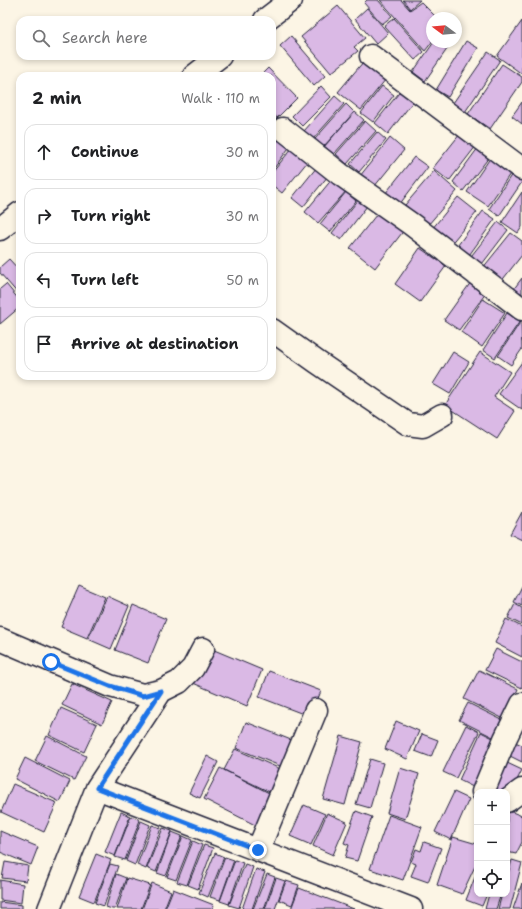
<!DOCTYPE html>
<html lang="en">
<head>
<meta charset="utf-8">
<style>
	:root { --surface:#fff; --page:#f6f6f6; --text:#202124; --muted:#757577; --line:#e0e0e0 }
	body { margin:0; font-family:"Shantell Sans",sans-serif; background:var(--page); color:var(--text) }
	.controls { position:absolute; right:12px; bottom:12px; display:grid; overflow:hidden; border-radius:8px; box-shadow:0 2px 6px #0003 }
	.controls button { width:36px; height:36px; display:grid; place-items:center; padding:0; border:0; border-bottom:1px solid var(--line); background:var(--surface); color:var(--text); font:20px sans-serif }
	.compass { position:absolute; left:426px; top:12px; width:36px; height:36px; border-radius:50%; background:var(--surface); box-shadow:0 2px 6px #0003; rotate:286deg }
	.stop { position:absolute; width:12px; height:12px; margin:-9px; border:3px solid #1a73e8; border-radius:50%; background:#fff }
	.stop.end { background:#1a73e8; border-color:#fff; box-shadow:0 1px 4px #0008 }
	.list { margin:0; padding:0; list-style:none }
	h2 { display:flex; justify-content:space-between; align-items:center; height:52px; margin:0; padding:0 16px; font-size:17px }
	h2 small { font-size:13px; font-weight:400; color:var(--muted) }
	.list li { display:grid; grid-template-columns:26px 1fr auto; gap:12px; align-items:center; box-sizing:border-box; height:56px; margin:0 8px 8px; padding:0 8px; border:1px solid var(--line); border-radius:12px }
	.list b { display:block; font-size:15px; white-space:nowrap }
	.list em { font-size:13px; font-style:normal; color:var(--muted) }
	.icon { flex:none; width:22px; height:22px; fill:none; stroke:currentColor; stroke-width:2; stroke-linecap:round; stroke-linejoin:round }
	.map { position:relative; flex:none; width:522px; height:909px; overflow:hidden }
	.search { position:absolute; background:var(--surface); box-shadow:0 2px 6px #0003; left:16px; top:16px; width:260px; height:44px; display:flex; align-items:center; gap:10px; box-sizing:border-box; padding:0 14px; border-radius:12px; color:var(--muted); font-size:15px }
	.panel { position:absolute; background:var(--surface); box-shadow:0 2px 6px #0003; left:16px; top:72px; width:260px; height:308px; border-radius:12px }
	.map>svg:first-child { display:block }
</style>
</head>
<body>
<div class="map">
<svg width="522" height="909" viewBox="0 0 522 909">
	<rect width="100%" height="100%" fill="#fcf5e5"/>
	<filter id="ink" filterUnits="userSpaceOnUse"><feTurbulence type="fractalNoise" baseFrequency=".025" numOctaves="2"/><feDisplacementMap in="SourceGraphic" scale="8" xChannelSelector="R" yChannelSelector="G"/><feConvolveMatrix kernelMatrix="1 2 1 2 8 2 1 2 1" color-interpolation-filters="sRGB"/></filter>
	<g filter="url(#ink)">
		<path fill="#dab9e5" stroke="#22223b" d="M 367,0 L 378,0 L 392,16 L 382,24 L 364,3 Z
			M 380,0 L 401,0 L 410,10 L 421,2 L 437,18 L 432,18 L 432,42 L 425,51 Z
			M 403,0 L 420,0 L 410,9 Z
			M 338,6 L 365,38 L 354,47 L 358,51 L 331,73 L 301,37 Z
			M 367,8 L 388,33 L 376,44 L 355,19 Z
			M 394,18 L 424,52 L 415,60 L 384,26 Z
			M 522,21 L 522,74 L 497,56 Z
			M 291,36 L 325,76 L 314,86 L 280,46 Z
			M 466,41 L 478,48 L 448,97 L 436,90 Z
			M 434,42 L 452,42 L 425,81 L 413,72 Z
			M 488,52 L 500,60 L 465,112 L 453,103 Z
			M 364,61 L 386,79 L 361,110 L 338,92 Z
			M 502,64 L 522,77 L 522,82 L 490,129 L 468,114 Z
			M 268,68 L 297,98 L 277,118 L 272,112 L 272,76 L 260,76 Z
			M 321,86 L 331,97 L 302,126 L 292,116 Z
			M 382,86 L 394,95 L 373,122 L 361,113 Z
			M 402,89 L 415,99 L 388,134 L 375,123 Z
			M 335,96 L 344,104 L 313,139 L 304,131 Z
			M 522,102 L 522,124 L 512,116 Z
			M 346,104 L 354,112 L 324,147 L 315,139 Z
			M 355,112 L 364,120 L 334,154 L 324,146 Z
			M 365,121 L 376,131 L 347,164 L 336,154 Z
			M 377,132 L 386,140 L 359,172 L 350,164 Z
			M 460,134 L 476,146 L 449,181 L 433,168 Z
			M 280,137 L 291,145 L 272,171 L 272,148 Z
			M 390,138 L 404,150 L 374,187 L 360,176 Z
			M 292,148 L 308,161 L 282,193 L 272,185 L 272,173 Z
			M 478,148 L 490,156 L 463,191 L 453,182 Z
			M 414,157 L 428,167 L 399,205 L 385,194 Z
			M 491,157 L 512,171 L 488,206 L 467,192 Z
			M 317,167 L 328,176 L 303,207 L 292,198 Z
			M 434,171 L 457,191 L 428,225 L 405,205 Z
			M 512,174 L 522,180 L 522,182 L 499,216 L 489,209 Z
			M 333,178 L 347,190 L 318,223 L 305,212 Z
			M 346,192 L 356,201 L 330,232 L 320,224 Z
			M 522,192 L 522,227 L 518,233 L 502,222 Z
			M 458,197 L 477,212 L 450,245 L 432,229 Z
			M 359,199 L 367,206 L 341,240 L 332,233 Z
			M 380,210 L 405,229 L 375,268 L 350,248 Z
			M 483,211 L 495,219 L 467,258 L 455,249 Z
			M 498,222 L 508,230 L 479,268 L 468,260 Z
			M 511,233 L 522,241 L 522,255 L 500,283 L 482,269 Z
			M 420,248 L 446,266 L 420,302 L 395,284 Z
			M 9,259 L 20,271 L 20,296 L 0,273 L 0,267 Z
			M 522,278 L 522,297 L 513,290 Z
			M 471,282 L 486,293 L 459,330 L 444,320 Z
			M 6,284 L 20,301 L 20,307 L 0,324 L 0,289 Z
			M 483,299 L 505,313 L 482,347 L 461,332 Z
			M 507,313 L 520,321 L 495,358 L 483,350 Z
			M 521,321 L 522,349 L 511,365 L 498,356 Z
			M 453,352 L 469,362 L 450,394 L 433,384 Z
			M 480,352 L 510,372 L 494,397 L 515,411 L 497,439 L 445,405 Z
			M 522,362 L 522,410 L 499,394 Z
			M 522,512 L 522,540 L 510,534 Z
			M 79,586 L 105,597 L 87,638 L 61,627 Z
			M 522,586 L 522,606 L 514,602 Z
			M 107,596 L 129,606 L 111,649 L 88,639 Z
			M 515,604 L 522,608 L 522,625 L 508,618 Z
			M 133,605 L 166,619 L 148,663 L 115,650 Z
			M 506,619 L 522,627 L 522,657 L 495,643 Z
			M 207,647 L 262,670 L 247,706 L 193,683 Z
			M 496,649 L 522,662 L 522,688 L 485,670 Z
			M 479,670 L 518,689 L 504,719 L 464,699 Z
			M 269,671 L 321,691 L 311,717 L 259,697 Z
			M 72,684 L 112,702 L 102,724 L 62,705 Z
			M 468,703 L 506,722 L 497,739 L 459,720 Z
			M 61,708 L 97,724 L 84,752 L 49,735 Z
			M 396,721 L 419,731 L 407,759 L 385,749 Z
			M 246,722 L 296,742 L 285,768 L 236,748 Z
			M 466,725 L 479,732 L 456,778 L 443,772 Z
			M 481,732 L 497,740 L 475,788 L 459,780 Z
			M 422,734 L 438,740 L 431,757 L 415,751 Z
			M 47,736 L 86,756 L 74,780 L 35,761 Z
			M 341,736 L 362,742 L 345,805 L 323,799 Z
			M 515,742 L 522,745 L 522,762 L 508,755 Z
			M 235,749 L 285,771 L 276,795 L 224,770 Z
			M 207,756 L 218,762 L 200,798 L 189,793 Z
			M 25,758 L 70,781 L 60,802 L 15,779 Z
			M 370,759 L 383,763 L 370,808 L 356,804 Z
			M 505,762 L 522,770 L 508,798 L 507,792 L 495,792 L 491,790 Z
			M 220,768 L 275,796 L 259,827 L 204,799 Z
			M 400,768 L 419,774 L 405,819 L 387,813 Z
			M 13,784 L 57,803 L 44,832 L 1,812 Z
			M 454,792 L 469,799 L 451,840 L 435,832 Z
			M 304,805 L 325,814 L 311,845 L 290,836 Z
			M 507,810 L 522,816 L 522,842 L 516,854 L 507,852 Z
			M 356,811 L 372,817 L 357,861 L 345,858 L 349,845 L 344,843 Z
			M 121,812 L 130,816 L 115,856 L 105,852 Z
			M 327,813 L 347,822 L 333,855 L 313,846 Z
			M 389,815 L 422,827 L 403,880 L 370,869 Z
			M 131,816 L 140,820 L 125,860 L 115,857 Z
			M 141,821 L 150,825 L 135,865 L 126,861 Z
			M 152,825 L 161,828 L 146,869 L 137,865 Z
			M 163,828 L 172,831 L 156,872 L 147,868 Z
			M 0,831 L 38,847 L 31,865 L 0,852 Z
			M 172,832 L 182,836 L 166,876 L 157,873 Z
			M 183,836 L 192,840 L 176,880 L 167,877 Z
			M 453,837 L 477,844 L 477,862 L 462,894 L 437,885 Z
			M 193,841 L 202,845 L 187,885 L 177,882 Z
			M 424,842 L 441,848 L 428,882 L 411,876 L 416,864 L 411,862 L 416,849 L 421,851 Z
			M 204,845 L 213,848 L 198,889 L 188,885 Z
			M 215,853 L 224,857 L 208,897 L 199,893 Z
			M 96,854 L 111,860 L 94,902 L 79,896 Z
			M 225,857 L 234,860 L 220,900 L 210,897 Z
			M 235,860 L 243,863 L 229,904 L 220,901 Z
			M 512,860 L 522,863 L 510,909 L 498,909 L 502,894 L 507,894 L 507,877 Z
			M 5,862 L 28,866 L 26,881 L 2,878 Z
			M 110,864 L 118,866 L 104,906 L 95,903 Z
			M 245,864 L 253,867 L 239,908 L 229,905 Z
			M 256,869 L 265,872 L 252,909 L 242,909 Z
			M 477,872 L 477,894 L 487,894 L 482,906 L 466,900 Z
			M 116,874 L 126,878 L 115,909 L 112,909 L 106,907 Z
			M 267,874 L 275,877 L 264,909 L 253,909 Z
			M 127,878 L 150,885 L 141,909 L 117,909 Z
			M 276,878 L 285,881 L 275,909 L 265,909 Z
			M 0,880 L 23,884 L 21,903 L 0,900 Z
			M 286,881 L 299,885 L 292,905 L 279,900 Z
			M 152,883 L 171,891 L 164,909 L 142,909 Z
			M 522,883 L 522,909 L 513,909 Z
			M 299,888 L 354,909 L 291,909 Z
			M 173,889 L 214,905 L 212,909 L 165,909 Z
			M 489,894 L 501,894 L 496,909 L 485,909 Z
			M 0,902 L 22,905 L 22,909 L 0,909 Z"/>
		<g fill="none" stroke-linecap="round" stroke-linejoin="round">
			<g stroke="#22223b" stroke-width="25">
				<path id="minor" d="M 371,56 L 522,169
					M 283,129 L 340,174 L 411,224 L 522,309
					M 272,330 L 317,362 L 408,424 L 423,426 L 442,415
					M 0,639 L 110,686 L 143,695 L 161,691 L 179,682 L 193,668 L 203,649
					M 97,788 L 411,909
					M 483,792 L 505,739 L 522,704
					M 507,801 L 522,790
					M 258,850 L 316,710
					M 49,909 L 97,788 L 161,691"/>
			</g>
			<g stroke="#22223b" stroke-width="25">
				<path id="tertiary" d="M 265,20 L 291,0
					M 194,76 L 220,56
					M 0,229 L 20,213"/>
			</g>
			<use href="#minor" stroke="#fcf5e5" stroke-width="22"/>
			<use href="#tertiary" stroke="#fcf5e5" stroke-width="22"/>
		</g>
	</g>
	<g fill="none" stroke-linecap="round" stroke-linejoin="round" filter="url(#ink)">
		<path stroke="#1a73e8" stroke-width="5" d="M 51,662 L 110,686 L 143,696 L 161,691 L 97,788 L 258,850"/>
	</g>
</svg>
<div class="controls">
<button>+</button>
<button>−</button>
<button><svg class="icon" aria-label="locate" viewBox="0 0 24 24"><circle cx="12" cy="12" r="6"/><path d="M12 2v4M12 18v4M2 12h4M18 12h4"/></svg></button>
</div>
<svg class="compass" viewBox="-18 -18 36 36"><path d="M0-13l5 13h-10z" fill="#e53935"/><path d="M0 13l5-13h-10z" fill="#757577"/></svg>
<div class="stop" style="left:51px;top:662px"></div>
<div class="stop end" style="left:258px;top:850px"></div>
<div class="search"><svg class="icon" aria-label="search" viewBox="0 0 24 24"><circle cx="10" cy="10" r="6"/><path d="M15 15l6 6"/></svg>Search here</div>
<section class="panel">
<h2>2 min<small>Walk · 110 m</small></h2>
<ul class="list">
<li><svg class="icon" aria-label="ahead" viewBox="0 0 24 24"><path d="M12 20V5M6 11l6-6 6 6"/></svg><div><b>Continue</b></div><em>30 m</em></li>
<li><svg class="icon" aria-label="right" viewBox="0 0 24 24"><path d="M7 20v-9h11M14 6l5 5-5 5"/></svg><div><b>Turn right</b></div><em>30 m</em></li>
<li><svg class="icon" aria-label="left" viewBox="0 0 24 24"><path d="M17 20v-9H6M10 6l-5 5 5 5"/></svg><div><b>Turn left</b></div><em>50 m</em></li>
<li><svg class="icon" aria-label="arrive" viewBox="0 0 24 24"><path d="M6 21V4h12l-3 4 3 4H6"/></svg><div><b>Arrive at destination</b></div></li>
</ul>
</section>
</div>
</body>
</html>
